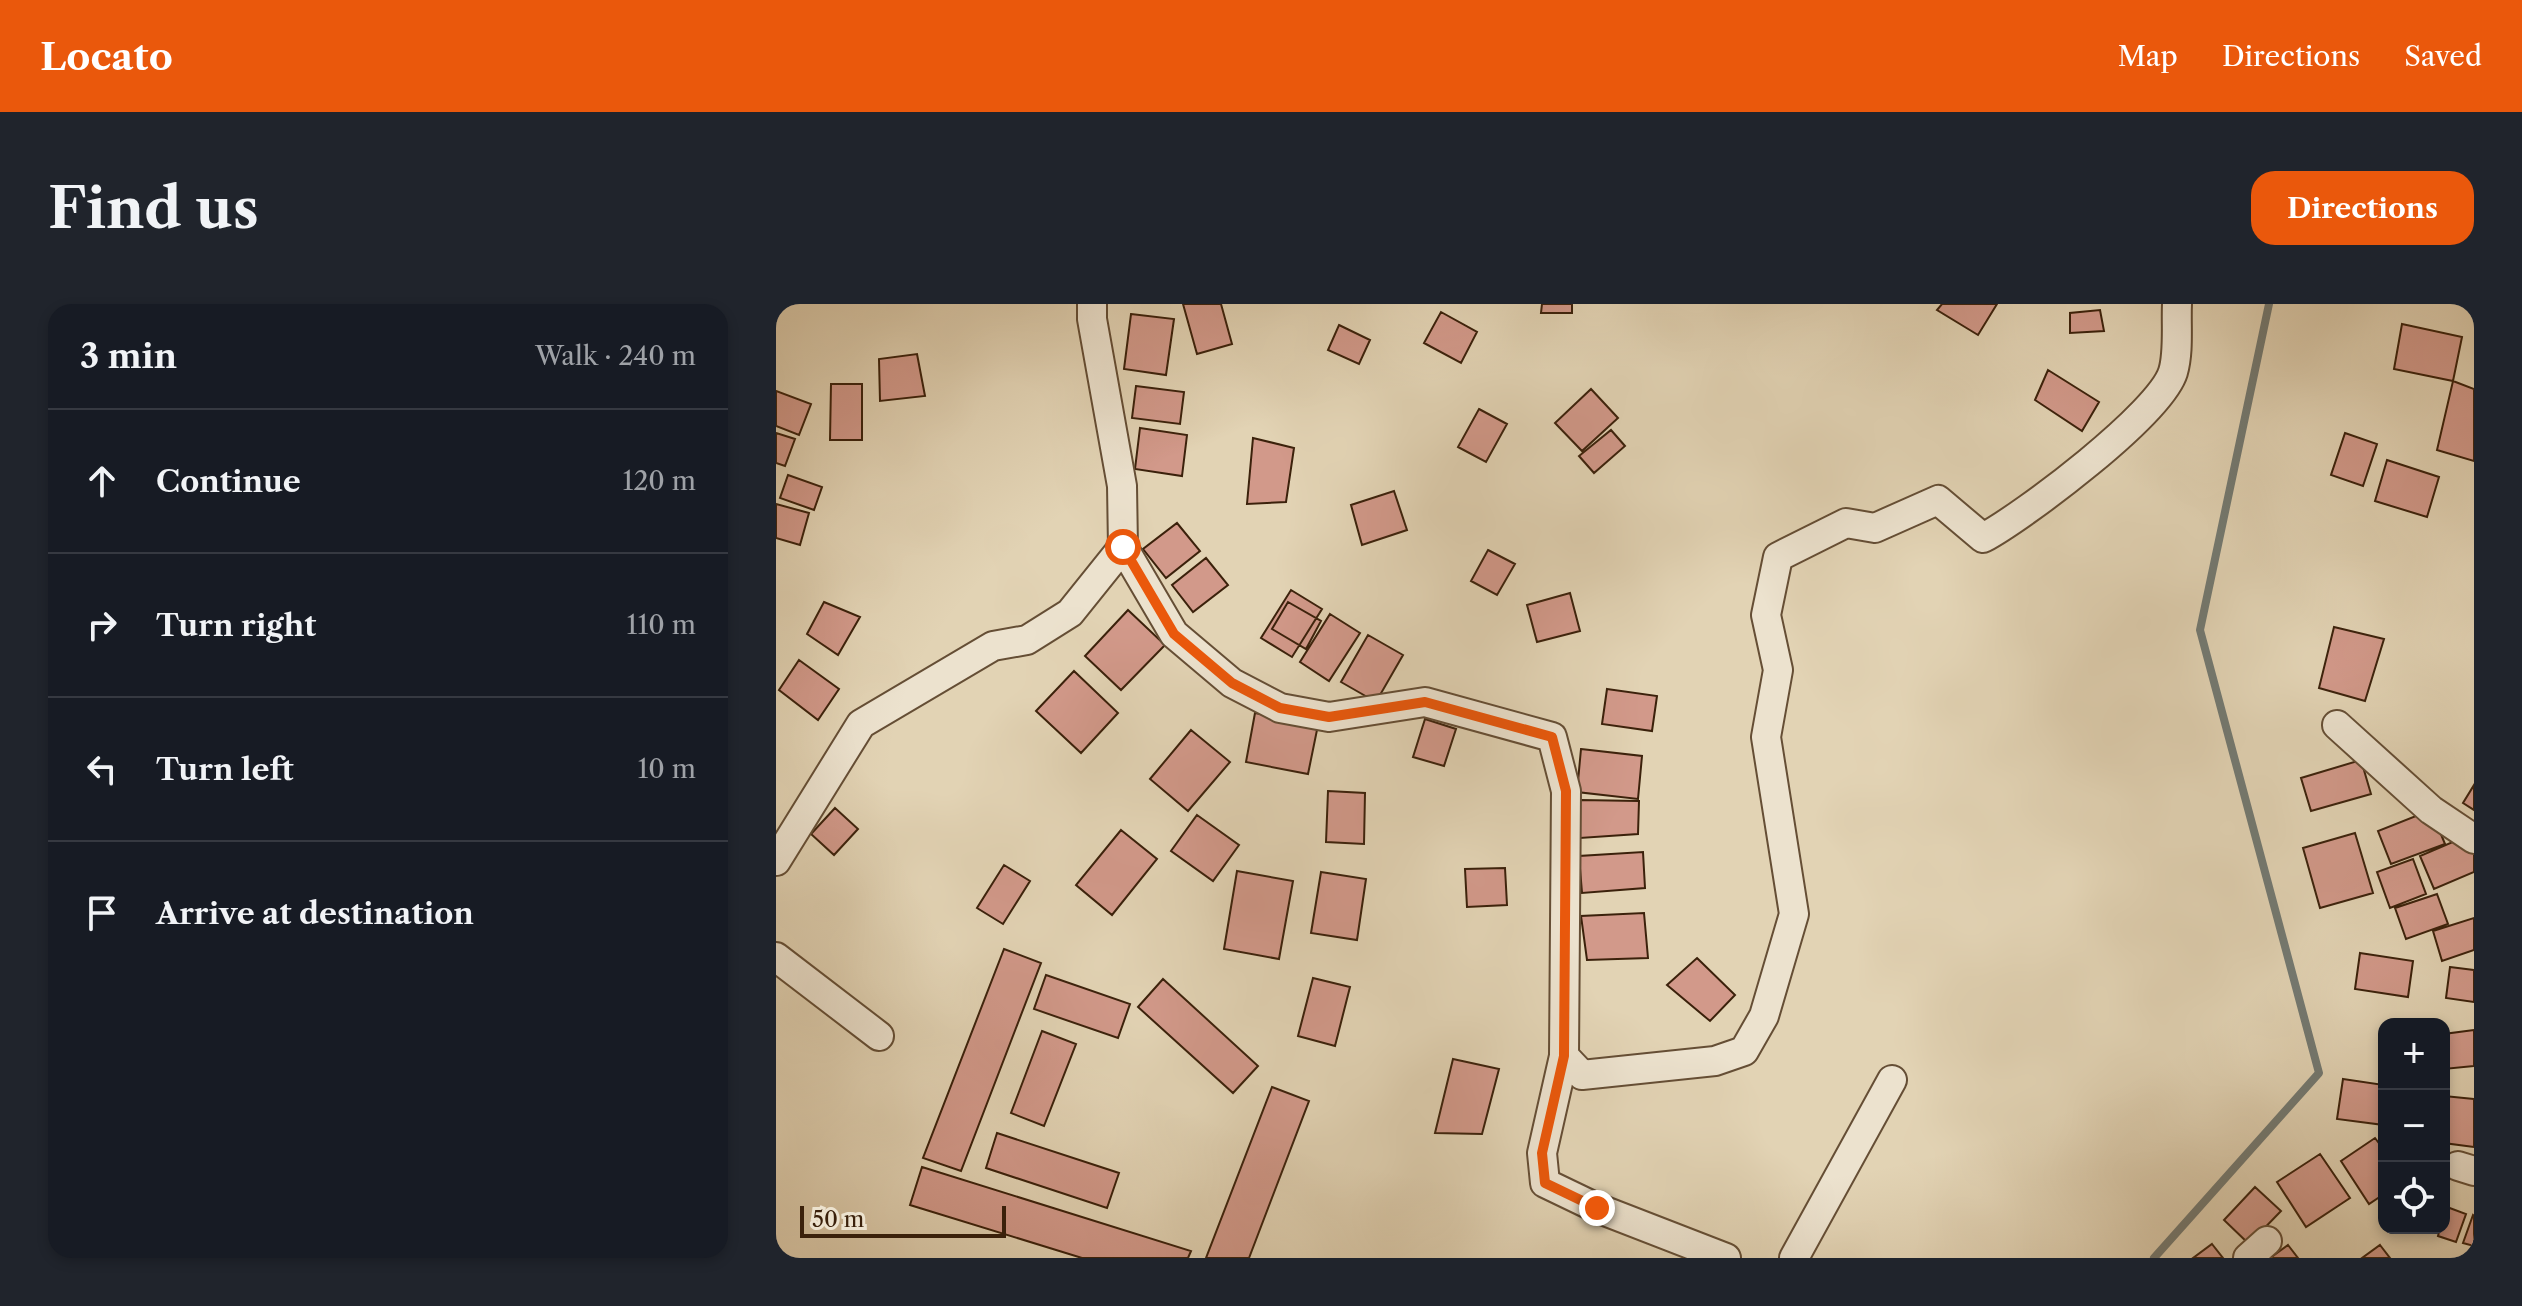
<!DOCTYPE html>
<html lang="en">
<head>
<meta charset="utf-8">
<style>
	:root { --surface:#171b24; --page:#20242c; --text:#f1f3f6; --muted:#9ea1a6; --line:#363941; --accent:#ea580c }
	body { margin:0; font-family:"Libre Caslon Text",serif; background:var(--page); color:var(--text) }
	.controls { position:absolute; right:24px; bottom:24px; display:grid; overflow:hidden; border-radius:16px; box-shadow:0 4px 12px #0003 }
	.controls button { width:72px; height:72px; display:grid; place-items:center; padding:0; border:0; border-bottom:2px solid var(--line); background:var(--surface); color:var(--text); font:40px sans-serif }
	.scale { position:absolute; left:24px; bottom:20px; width:206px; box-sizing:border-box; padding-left:8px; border:4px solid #3b210b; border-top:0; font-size:22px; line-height:28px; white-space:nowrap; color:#3b210b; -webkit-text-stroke:6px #ece2ce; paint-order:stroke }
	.stop { position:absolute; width:24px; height:24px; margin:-18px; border:6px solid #ea580c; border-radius:50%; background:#fff }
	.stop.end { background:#ea580c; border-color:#fff; box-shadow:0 2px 8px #0008 }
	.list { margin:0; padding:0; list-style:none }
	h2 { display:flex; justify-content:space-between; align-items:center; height:104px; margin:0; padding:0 32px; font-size:34px }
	h2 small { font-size:26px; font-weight:400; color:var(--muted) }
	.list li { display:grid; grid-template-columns:52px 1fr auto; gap:24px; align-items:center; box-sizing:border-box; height:144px; padding:0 32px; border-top:2px solid var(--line) }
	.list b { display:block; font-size:30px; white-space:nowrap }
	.list em { font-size:26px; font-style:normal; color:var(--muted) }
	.icon { flex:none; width:44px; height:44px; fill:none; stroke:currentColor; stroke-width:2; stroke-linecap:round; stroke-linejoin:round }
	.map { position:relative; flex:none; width:1698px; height:954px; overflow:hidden; border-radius:24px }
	header { display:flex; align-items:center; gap:48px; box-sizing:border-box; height:112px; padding:0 40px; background:var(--accent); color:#fff }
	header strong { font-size:38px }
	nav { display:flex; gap:44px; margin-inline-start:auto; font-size:28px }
	.intro { display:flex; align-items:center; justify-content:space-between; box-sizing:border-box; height:192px; padding:0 48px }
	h1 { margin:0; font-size:56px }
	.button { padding:20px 36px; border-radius:24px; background:var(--accent); color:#fff; font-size:28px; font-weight:700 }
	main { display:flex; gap:48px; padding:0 48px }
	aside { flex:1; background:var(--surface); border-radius:24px; box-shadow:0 4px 12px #0003 }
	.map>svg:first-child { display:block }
</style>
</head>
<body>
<header>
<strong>Locato</strong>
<nav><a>Map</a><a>Directions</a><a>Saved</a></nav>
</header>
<div class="intro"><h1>Find us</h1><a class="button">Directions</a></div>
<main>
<aside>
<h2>3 min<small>Walk · 240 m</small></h2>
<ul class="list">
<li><svg class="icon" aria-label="ahead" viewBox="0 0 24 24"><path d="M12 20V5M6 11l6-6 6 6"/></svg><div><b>Continue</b></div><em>120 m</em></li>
<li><svg class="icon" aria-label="right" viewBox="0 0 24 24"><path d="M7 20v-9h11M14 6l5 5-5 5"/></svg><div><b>Turn right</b></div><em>110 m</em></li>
<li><svg class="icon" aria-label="left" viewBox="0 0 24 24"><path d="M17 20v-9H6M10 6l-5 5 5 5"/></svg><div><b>Turn left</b></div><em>10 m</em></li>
<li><svg class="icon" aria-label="arrive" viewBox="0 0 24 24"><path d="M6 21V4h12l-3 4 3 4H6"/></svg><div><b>Arrive at destination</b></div></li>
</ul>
</aside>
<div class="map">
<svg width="1698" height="954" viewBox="0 0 1698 954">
	<rect width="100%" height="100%" fill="#e2d3b4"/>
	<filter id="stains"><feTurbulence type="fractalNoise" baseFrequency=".0025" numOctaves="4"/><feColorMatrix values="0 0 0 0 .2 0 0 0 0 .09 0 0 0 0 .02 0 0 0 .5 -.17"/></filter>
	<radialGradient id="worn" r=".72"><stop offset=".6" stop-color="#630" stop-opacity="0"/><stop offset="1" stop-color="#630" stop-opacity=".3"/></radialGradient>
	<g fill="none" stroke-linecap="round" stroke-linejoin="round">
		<path stroke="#737a73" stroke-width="8" d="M 1378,954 L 1543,769 L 1424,326 L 1493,0"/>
	</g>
	<path fill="#d2998a" stroke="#3b210b" stroke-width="2" d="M 407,0 L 445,0 L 456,40 L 421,50 Z
		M 766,0 L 796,0 L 796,9 L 765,9 Z
		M 1166,0 L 1221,0 L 1202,31 L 1161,6 Z
		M 1324,6 L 1328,27 L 1294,29 L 1294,9 Z
		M 665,8 L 701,28 L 685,59 L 648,39 Z
		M 355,10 L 398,15 L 390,71 L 348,65 Z
		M 1626,20 L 1686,33 L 1677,77 L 1618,65 Z
		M 563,21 L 594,36 L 583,60 L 552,46 Z
		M 141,50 L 149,92 L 104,97 L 103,55 Z
		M 1272,66 L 1323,98 L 1306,127 L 1259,96 Z
		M 1677,77 L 1698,85 L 1698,157 L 1661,146 Z
		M 55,80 L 86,80 L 86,136 L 54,136 Z
		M 360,82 L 408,88 L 404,120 L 356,114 Z
		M 815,85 L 842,114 L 806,147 L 779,119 Z
		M 0,87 L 35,100 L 23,131 L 0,122 Z
		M 703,105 L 731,120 L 710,158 L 682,143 Z
		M 364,124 L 411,131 L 406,172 L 359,165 Z
		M 835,126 L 849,142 L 818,169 L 803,152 Z
		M 0,129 L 19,135 L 9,162 L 0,159 Z
		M 1569,129 L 1601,140 L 1587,182 L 1555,171 Z
		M 477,134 L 518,144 L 510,198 L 471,200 Z
		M 1611,156 L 1663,173 L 1651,213 L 1599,197 Z
		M 12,171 L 46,183 L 38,206 L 4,194 Z
		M 618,187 L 631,226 L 586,241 L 575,201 Z
		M 0,200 L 33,209 L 24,241 L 0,234 Z
		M 401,219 L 424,247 L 390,274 L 367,245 Z
		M 712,246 L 739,260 L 721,291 L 695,277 Z
		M 430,254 L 452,281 L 417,308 L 396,281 Z
		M 515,286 L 546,305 L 516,353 L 485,334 Z
		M 794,289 L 804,327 L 761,338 L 751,301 Z
		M 48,298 L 84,313 L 62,351 L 31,330 Z
		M 512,298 L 545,317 L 530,345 L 496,325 Z
		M 352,306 L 389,341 L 345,386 L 309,352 Z
		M 554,310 L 584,329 L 553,377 L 524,358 Z
		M 1558,323 L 1608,335 L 1589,397 L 1543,384 Z
		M 592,331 L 627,351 L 600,398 L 565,378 Z
		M 23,356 L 63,385 L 42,416 L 3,386 Z
		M 298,367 L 342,409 L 305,449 L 260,407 Z
		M 831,385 L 881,392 L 876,427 L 826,420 Z
		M 479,409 L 542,421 L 532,470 L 470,458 Z
		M 649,415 L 680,425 L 668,462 L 637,453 Z
		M 415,426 L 454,458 L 412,507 L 374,475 Z
		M 805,445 L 866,452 L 862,495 L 801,488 Z
		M 1585,456 L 1595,490 L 1535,507 L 1525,474 Z
		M 1698,481 L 1698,506 L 1687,499 Z
		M 552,487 L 589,489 L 588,540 L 550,538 Z
		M 804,496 L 863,497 L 862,530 L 804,534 Z
		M 59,504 L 82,525 L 58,551 L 35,530 Z
		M 1655,506 L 1669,540 L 1615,560 L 1602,527 Z
		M 421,511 L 463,541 L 437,577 L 395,547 Z
		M 345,526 L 381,555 L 336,611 L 300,581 Z
		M 1579,529 L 1597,589 L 1544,604 L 1527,544 Z
		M 1693,531 L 1698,542 L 1698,568 L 1658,585 L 1644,552 Z
		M 867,548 L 869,584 L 806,589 L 803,552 Z
		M 1637,555 L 1650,590 L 1614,604 L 1601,568 Z
		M 228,561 L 254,577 L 227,620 L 201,604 Z
		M 729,564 L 731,601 L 691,603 L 689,565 Z
		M 461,567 L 517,577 L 503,655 L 448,645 Z
		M 545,568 L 590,575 L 581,636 L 535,629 Z
		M 1661,590 L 1672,620 L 1630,635 L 1619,604 Z
		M 868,609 L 872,654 L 811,656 L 805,612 Z
		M 1698,614 L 1698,646 L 1666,657 L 1657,627 Z
		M 228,645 L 265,659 L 185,867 L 147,854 Z
		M 1584,649 L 1637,657 L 1632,693 L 1579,685 Z
		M 921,654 L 959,691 L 934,717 L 891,681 Z
		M 1674,663 L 1698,666 L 1698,698 L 1670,694 Z
		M 270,671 L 354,700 L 342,734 L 258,705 Z
		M 537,674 L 574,683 L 559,742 L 522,732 Z
		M 387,675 L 482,762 L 457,789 L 362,703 Z
		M 1698,726 L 1698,762 L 1668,765 L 1668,730 Z
		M 266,727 L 300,740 L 268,822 L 235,809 Z
		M 677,755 L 723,765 L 706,830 L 659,829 Z
		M 1567,775 L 1608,781 L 1608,821 L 1561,815 Z
		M 496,783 L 533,797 L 473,954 L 430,954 Z
		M 1668,792 L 1698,795 L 1698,843 L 1668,839 Z
		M 221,829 L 343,869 L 331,904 L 210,864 Z
		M 1599,834 L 1608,846 L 1608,890 L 1593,900 L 1565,857 Z
		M 1544,850 L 1574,894 L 1530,923 L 1501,878 Z
		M 146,863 L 415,947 L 412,954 L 306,954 L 134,901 Z
		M 1479,883 L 1505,907 L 1473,940 L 1448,916 Z
		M 1671,903 L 1690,910 L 1680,938 L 1662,932 L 1664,924 L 1668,924 Z
		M 1697,911 L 1698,912 L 1698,942 L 1687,939 Z
		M 1436,940 L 1447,954 L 1417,954 Z
		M 1512,941 L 1522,954 L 1494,954 Z
		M 1604,941 L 1614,954 L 1586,954 Z"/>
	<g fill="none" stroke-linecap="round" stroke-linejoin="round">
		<g stroke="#654e35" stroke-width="32">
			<path id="minor" d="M 316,0 L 316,15 L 346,182 L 347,243 L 398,330 L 456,379 L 504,404 L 553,413 L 649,398 L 776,433 L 790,487 L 788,752 L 766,849 L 769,879 L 821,904 L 950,954
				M 1561,421 L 1655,506 L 1698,535
				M 0,557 L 85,420 L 217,342 L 251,336 L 294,309 L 347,243
				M 0,653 L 103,732
				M 788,752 L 806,771 L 939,757 L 968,747 L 988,712 L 1018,610 L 990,433 L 1002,366 L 990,311 L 1002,253 L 1070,219 L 1099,224 L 1162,196 L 1207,234 C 1248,212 1384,110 1397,68 C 1403,48 1400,21 1401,0
				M 1682,862 L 1698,867
				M 1018,954 L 1116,776
				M 1472,954 L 1491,937"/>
		</g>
		<use href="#minor" stroke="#ece2ce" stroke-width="28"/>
	</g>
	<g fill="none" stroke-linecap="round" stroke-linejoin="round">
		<path stroke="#ea580c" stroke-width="10" d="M 347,243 L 398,330 L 456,379 L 504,404 L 553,413 L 649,398 L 776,433 L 790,487 L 788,752 L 766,849 L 769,879 L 821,904"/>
	</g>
	<rect width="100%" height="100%" filter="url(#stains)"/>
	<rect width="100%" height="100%" fill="url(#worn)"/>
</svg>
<div class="controls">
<button>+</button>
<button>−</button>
<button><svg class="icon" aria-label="locate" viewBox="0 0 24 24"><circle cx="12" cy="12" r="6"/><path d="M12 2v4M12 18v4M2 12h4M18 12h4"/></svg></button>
</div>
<div class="scale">50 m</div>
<div class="stop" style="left:347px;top:243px"></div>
<div class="stop end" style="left:821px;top:904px"></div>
</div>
</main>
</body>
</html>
